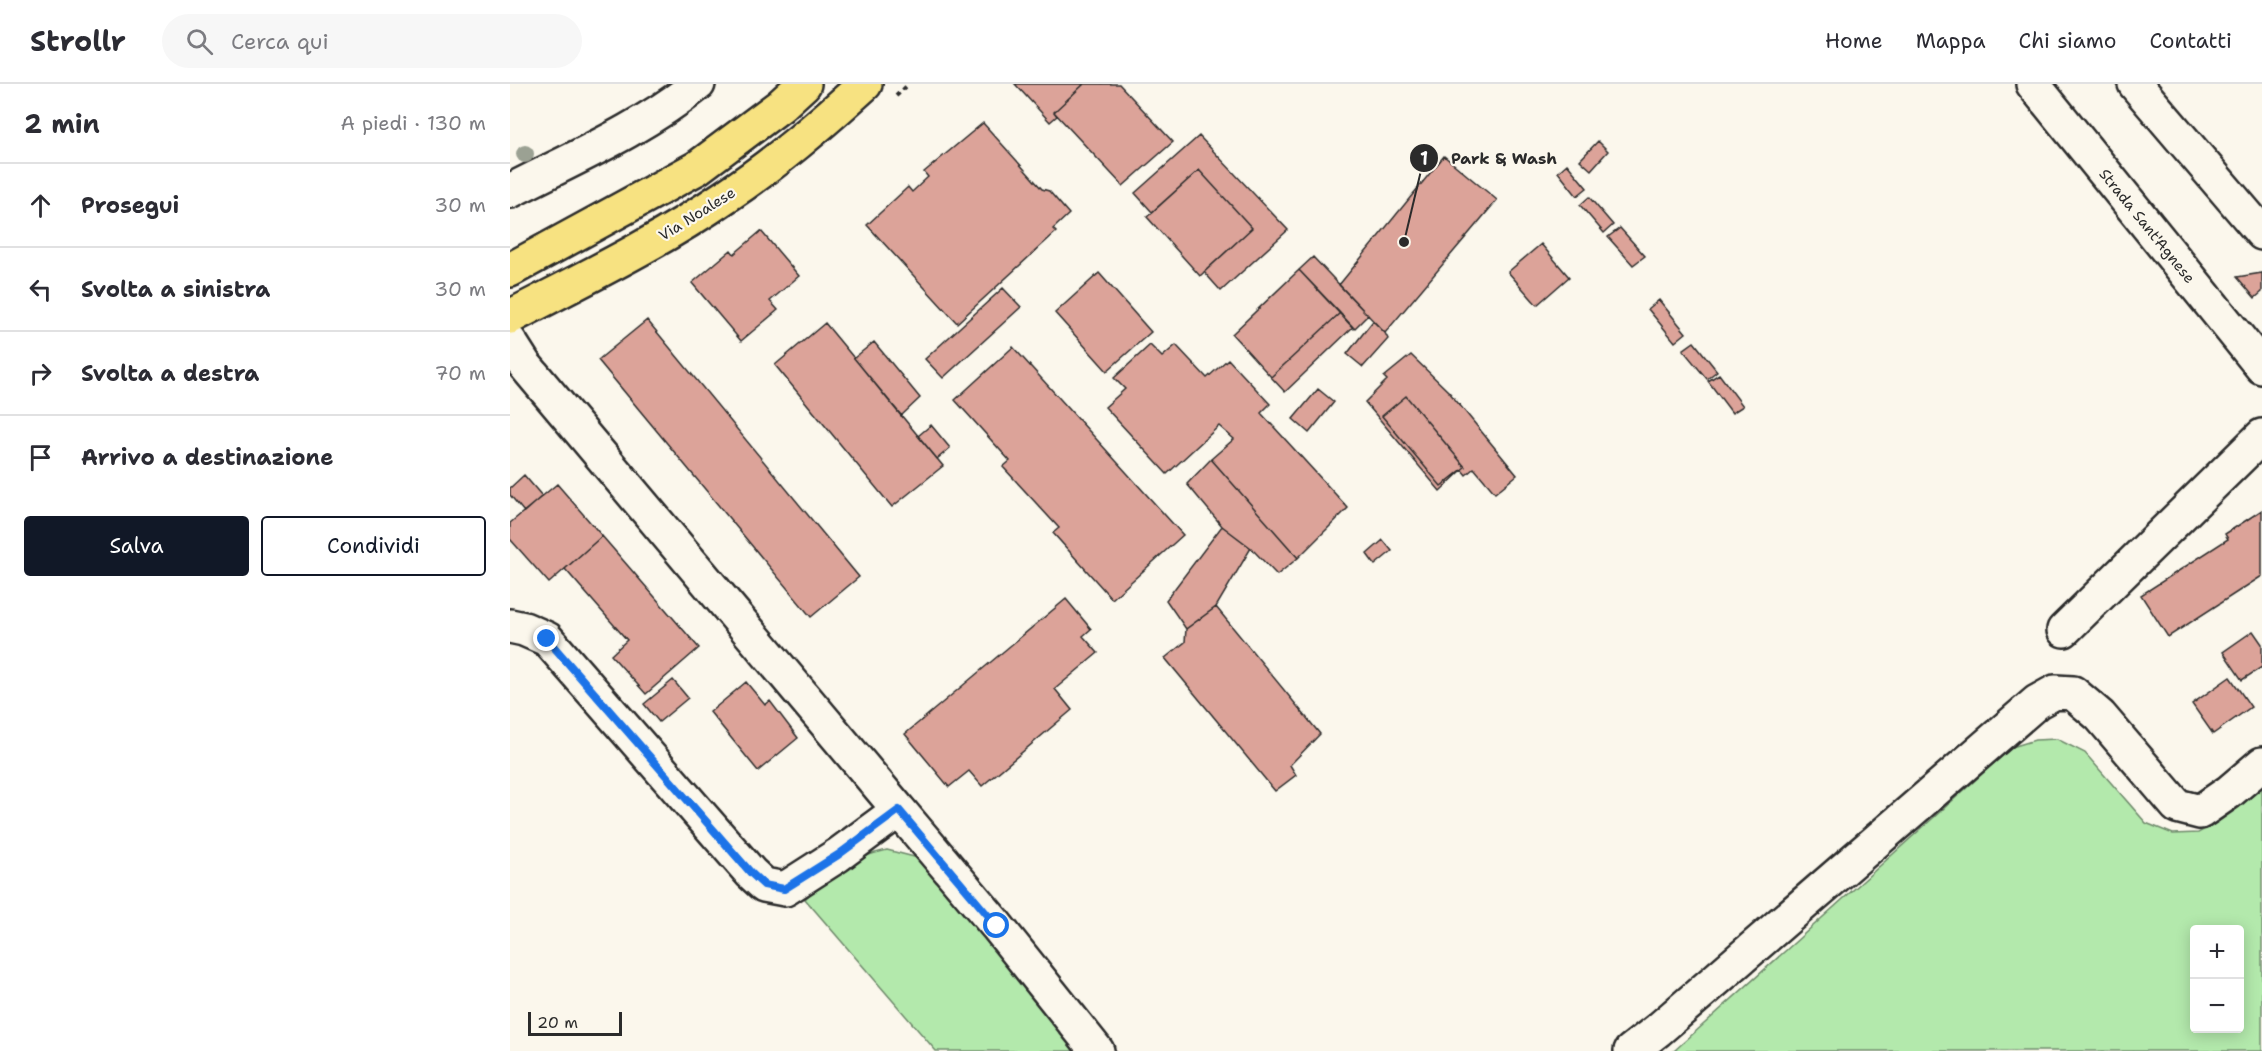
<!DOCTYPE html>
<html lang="it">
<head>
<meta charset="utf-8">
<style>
	:root { --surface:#fff; --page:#f7f7f7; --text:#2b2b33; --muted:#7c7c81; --line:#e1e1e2; --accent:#111827 }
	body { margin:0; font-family:"Shantell Sans",sans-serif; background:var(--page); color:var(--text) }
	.controls { position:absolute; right:18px; bottom:18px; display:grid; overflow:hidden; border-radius:6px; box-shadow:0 3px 15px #0003 }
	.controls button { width:54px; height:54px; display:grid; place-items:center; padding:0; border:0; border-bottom:2px solid var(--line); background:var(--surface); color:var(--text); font:30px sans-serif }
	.scale { position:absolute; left:18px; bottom:15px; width:94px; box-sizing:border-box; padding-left:6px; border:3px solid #2b2b2b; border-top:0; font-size:16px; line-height:21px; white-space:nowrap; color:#2b2b2b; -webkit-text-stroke:4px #fbf7ec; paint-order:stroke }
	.stop { position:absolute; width:18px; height:18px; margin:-14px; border:4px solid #1a73e8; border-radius:50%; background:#fff }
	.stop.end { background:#1a73e8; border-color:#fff; box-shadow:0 2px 6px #0008 }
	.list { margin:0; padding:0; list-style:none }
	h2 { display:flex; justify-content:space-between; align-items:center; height:78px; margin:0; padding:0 24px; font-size:26px }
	h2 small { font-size:20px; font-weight:400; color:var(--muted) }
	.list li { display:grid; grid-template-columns:39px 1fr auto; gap:18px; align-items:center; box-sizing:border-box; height:84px; padding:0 24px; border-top:2px solid var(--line) }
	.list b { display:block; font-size:22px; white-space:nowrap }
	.list em { font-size:20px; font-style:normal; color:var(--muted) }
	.actions { display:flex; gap:12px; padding:18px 24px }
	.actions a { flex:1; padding:14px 0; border:2px solid var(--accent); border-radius:6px; text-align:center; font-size:21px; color:var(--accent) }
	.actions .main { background:var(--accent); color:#fff }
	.icon { flex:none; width:33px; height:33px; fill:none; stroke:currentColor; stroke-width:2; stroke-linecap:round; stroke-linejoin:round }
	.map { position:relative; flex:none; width:1752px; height:967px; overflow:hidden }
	header { display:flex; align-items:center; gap:36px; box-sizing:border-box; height:84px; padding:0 30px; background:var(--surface); border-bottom:2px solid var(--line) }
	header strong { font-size:28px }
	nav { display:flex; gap:33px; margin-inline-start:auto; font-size:21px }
	.search { width:420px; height:54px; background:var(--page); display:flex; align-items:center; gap:15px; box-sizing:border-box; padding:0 21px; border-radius:33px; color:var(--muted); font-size:22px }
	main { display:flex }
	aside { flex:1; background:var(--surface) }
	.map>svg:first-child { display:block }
</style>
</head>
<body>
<header>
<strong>Strollr</strong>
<div class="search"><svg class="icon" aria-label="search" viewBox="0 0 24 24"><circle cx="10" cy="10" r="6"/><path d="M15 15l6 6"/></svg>Cerca qui</div>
<nav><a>Home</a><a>Mappa</a><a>Chi siamo</a><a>Contatti</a></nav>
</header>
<main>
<aside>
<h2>2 min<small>A piedi · 130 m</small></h2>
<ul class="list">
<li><svg class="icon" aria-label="ahead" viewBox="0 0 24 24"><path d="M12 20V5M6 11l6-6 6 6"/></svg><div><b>Prosegui</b></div><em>30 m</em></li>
<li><svg class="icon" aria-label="left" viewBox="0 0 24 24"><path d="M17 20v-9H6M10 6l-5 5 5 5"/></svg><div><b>Svolta a sinistra</b></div><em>30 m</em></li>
<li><svg class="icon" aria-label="right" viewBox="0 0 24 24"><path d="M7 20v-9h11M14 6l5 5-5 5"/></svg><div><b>Svolta a destra</b></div><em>70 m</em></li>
<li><svg class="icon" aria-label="arrive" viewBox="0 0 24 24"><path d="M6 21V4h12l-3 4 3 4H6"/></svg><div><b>Arrivo a destinazione</b></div></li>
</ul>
<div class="actions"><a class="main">Salva</a><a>Condividi</a></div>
</aside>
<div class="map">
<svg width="1752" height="967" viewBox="0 0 1752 967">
	<rect width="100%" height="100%" fill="#fbf7ec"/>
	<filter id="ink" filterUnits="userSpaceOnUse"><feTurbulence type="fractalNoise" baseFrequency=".0167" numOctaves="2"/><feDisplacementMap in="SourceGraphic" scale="12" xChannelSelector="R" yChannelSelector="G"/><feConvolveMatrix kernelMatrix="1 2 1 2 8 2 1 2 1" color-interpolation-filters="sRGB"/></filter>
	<g filter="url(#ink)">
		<path fill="#b3e9ac" stroke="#6f8a6c" stroke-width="1.5" fill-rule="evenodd" d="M 1547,655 L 1575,669 L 1636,739 L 1663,750 L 1688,749 L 1708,738 L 1752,702 L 1752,967 L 1164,967 L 1502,663 L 1525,656 ZM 1684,846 L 1730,846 L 1730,944 L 1684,944 Z
			M 377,766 L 408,774 L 571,967 L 426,967 L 295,815 C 327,785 334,776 377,766 Z"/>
		<path fill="#dca399" stroke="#2b2b2b" stroke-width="1.5" d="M 505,0 L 574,0 L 544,28 L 547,32 L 540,38 Z
			M 574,0 L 609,0 L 663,58 L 613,102 L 544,28 Z
			M 473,39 L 532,105 L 539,107 L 559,130 L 543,145 L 546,148 L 447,239 L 357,141 L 398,103 L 402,108 L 418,93 L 414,88 Z
			M 689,52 L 778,146 L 711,207 L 694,188 L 742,144 L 689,86 L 642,128 L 625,109 Z
			M 1088,57 L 1098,67 L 1081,86 L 1070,76 Z
			M 934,72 L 987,116 L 875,249 L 829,201 Z
			M 1057,80 L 1077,104 L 1067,112 L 1048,88 Z
			M 689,86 L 742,144 L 690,192 L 637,133 Z
			M 1079,113 L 1103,141 L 1094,149 L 1070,121 Z
			M 1110,144 L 1135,172 L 1123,181 L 1098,153 Z
			M 251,147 L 289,192 L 260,217 L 268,226 L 231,257 L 182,199 L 221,166 L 224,170 Z
			M 1031,160 L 1059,193 L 1027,221 L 998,188 Z
			M 803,173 L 858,231 L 844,245 L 789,186 Z
			M 789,186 L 830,229 L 761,293 L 722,250 Z
			M 589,189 L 641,248 L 597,287 L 545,229 Z
			M 1752,189 L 1752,208 L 1745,214 L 1727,193 Z
			M 493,204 L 511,223 L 433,294 L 415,275 Z
			M 1149,216 L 1176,249 L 1165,258 L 1138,225 Z
			M 830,229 L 843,243 L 775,308 L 761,293 Z
			M 137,236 L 349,493 L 301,533 L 88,276 Z
			M 863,237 L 875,249 L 878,255 L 853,283 L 837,270 Z
			M 315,239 L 433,382 L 382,423 L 265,281 Z
			M 364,258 L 410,314 L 391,332 L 344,274 Z
			M 1184,258 L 1207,287 L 1197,295 L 1173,266 Z
			M 640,261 L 652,273 L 666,261 L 697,294 L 718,275 L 760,320 L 751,329 L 838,424 L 788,474 L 701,375 L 724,355 L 709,342 L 657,390 L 595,323 L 615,305 L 604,294 Z
			M 503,263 L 673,451 L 602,515 L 543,449 L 549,444 L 493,383 L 500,377 L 445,316 Z
			M 901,271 L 939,308 L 1007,391 L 985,409 L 964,384 L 956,391 L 952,386 L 930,407 L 855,318 L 877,296 L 874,293 Z
			M 1209,290 L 1233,322 L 1222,329 L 1198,297 Z
			M 808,305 L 824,318 L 799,349 L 783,335 Z
			M 896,312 L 955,383 L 931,402 L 872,332 Z
			M 421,341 L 440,364 L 427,375 L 408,352 Z
			M 701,375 L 788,474 L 767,491 L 741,464 L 712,442 L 677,400 Z
			M 14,391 L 32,412 L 14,428 L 0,411 L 0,404 Z
			M 47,400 L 92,452 L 39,499 L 0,455 L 0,439 Z
			M 1752,426 L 1752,492 L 1658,553 L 1631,511 L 1718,455 L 1715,450 Z
			M 712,442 L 741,464 L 706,523 L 676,545 L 656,516 Z
			M 92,452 L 189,564 L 136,610 L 101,571 L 117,556 L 55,485 Z
			M 873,456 L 882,467 L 865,481 L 857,470 Z
			M 556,515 L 581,545 L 573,552 L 588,569 L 545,605 L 562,626 L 472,702 L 459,687 L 439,703 L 395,650 Z
			M 706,523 L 810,650 L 780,681 L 786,691 L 765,707 L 655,574 L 675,558 L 676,545 Z
			M 1743,547 L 1752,560 L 1752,583 L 1732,596 L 1713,568 Z
			M 1720,593 L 1741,623 L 1703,650 L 1682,620 Z
			M 163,596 L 178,614 L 149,638 L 134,620 Z
			M 236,598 L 255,621 L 260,617 L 288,654 L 248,687 L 200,628 Z"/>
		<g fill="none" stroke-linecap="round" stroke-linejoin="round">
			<g stroke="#2b2b2b" stroke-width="38">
				<path id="minor" d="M 1523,0 L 1752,283
					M 1625,0 L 1752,149
					M 0,107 C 64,74 132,45 188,0
					M 0,258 L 14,280 L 389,726
					M 0,542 L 14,545 L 37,555 L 241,789 L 254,801 L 275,805 L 328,771 L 389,726 L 487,842 L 587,967
					M 1554,546 L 1752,352
					M 1121,967 L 1148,946 L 1527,618 L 1545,608 L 1563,609 L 1590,632 L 1667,722 L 1690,728 L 1719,708 L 1752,680"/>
			</g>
			<g stroke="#2b2b2b" stroke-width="38">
				<path id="major" d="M 0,186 L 187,84 L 270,22 L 294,0
					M 0,233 C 73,195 148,159 216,112 C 266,79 311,40 355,0"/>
			</g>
			<path stroke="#2b2b2b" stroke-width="4" stroke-dasharray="4.5 4.5" stroke-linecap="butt" d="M 386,12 L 399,0"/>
			<use href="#minor" stroke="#fbf7ec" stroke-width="33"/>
			<use href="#major" stroke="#f7e281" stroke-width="33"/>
		</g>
		<circle fill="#9ba193" cx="15" cy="70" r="9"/>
	</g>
	<g fill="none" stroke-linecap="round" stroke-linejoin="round" filter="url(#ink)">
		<path stroke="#1a73e8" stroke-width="8" d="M 37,555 L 241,789 L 254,801 L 274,805 L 328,771 L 389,726 L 487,842"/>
	</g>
	<g text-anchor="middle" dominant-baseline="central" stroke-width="4.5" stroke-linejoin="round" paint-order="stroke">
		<g font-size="15" fill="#2b2b2b" stroke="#fbf7ec">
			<text transform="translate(187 130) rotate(-32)">Via Noalese</text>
			<text transform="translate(1637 142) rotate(51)">Strada Sant'Agnese</text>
		</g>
	</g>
	<path fill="none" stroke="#2b2b2b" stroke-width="2" d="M894 158L914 74"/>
	<g fill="#2b2b2b" stroke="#fbf7ec" stroke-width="2">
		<circle cx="894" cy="158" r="6"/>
		<circle cx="914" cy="74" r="15"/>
	</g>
	<g font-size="18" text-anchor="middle" font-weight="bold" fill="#fff">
		<text x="914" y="81">1</text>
	</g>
	<g font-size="16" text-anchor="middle" font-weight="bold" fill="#2b2b2b" stroke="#fbf7ec" stroke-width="4.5" stroke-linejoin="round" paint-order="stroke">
		<text x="994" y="80">Park &amp; Wash</text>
	</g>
</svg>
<div class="controls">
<button>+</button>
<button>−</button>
</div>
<div class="scale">20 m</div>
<div class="stop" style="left:487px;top:842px"></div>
<div class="stop end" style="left:37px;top:555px"></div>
</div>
</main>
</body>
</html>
